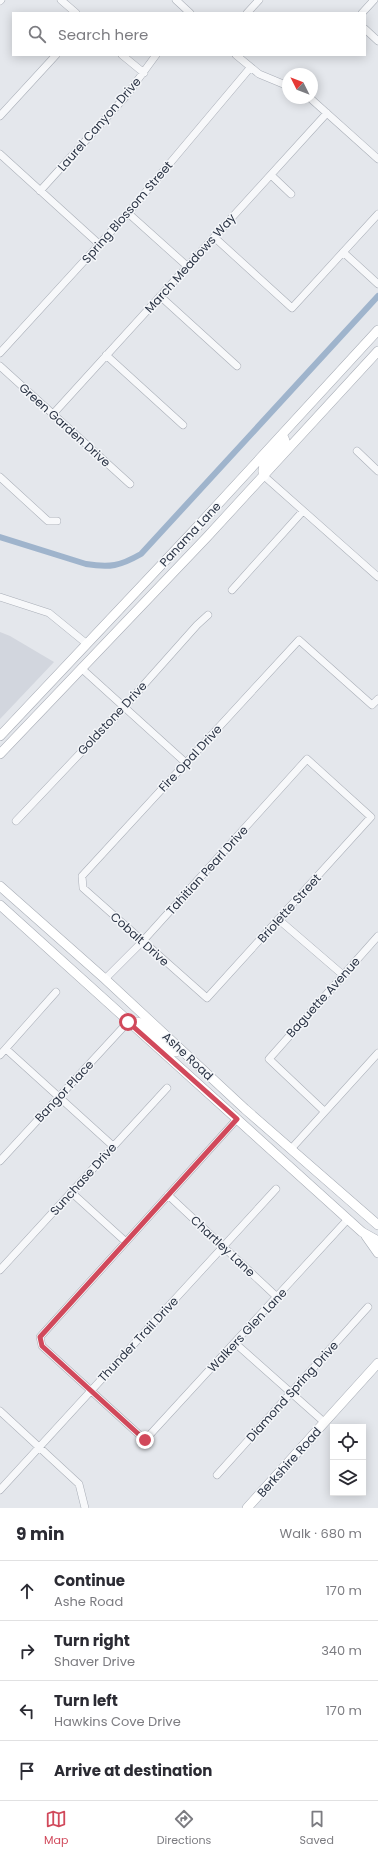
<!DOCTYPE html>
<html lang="en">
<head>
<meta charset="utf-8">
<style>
	:root { --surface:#fff; --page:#f7f7f7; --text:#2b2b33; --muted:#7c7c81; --line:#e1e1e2; --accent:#d1495b }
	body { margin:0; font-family:Poppins,sans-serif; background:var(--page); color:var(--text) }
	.controls { position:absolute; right:12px; bottom:12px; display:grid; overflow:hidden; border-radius:0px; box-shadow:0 2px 10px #0003 }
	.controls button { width:36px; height:36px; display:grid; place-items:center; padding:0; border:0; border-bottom:1px solid var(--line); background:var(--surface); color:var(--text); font:20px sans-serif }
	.compass { position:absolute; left:282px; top:68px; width:36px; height:36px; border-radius:50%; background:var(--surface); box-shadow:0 2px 10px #0003; rotate:312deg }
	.stop { position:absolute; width:12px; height:12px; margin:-9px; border:3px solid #d1495b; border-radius:50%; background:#fff }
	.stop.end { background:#d1495b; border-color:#fff; box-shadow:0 1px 4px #0008 }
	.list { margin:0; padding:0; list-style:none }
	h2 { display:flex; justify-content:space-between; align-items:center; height:52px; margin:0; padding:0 16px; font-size:17px }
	h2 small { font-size:13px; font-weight:400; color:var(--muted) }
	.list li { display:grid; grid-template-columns:26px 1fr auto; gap:12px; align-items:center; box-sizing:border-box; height:60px; padding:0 16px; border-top:1px solid var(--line) }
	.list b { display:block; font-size:15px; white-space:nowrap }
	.list p { margin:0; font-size:13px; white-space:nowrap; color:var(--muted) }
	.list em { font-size:13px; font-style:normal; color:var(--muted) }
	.icon { flex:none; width:22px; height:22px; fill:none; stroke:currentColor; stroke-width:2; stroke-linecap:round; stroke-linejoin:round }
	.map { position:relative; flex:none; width:378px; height:1508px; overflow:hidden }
	.search { position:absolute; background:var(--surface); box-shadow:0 2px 10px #0003; left:12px; right:12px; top:12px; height:44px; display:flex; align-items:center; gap:10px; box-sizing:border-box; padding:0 14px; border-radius:0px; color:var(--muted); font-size:15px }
	.sheet { height:292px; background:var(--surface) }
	nav { display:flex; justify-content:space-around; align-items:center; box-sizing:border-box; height:56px; border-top:1px solid var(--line); background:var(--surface); font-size:11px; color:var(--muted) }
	nav a { display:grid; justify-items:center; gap:2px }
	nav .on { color:var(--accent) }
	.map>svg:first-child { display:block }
</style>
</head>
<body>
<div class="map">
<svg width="378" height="1508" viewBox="0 0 378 1508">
	<rect width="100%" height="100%" fill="#e4e7ec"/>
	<path fill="#d2d6de" d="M 0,632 L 10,636 L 54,662 L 0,719 Z"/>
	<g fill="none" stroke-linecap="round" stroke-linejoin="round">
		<path stroke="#9fb4cc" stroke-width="6" d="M 0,537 L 86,564 C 110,568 120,566 141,554 L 378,296"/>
		<g stroke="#a9aeb7" stroke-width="8">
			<path id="street" d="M 61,0 L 76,13
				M 176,0 L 190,13
				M 0,1 L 1,0
				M 247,13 L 259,0
				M 362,13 L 374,0
				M 365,29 L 378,41
				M 122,55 L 144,73
				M 236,55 L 259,74 L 288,86
				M 310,98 L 378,159
				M 0,116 L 56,55
				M 0,154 L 99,244
				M 271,175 L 291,194
				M 40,191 L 126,96 L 156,55
				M 128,213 L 187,266
				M 214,237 L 292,308 L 378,214
				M 343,252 L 378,284
				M 160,296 L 237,366
				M 0,353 L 128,213 L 250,68
				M 106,355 L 183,425
				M 0,366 L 130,484
				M 53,414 L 327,113
				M 357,451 L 378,471
				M 264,476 L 378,577
				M 0,477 L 48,521 L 57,521
				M 232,590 L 303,511
				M 0,597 L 49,613 L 87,644
				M 81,668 L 186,763
				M 16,821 L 124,707 L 197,625 L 208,615
				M 278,919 L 343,975
				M 105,979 L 142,942 L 307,759 L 371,817 L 207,998 L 83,888 L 82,876 L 299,640 L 372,705 L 378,699
				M 6,1049 L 113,1146
				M 0,1055 L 56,992
				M 324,1111 L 269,1059 L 378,936
				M 237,1119 L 40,1337 L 42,1346 L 145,1440 L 348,1219
				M 291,1149 L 378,1053
				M 0,1161 L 128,1022
				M 71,1192 L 126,1242
				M 168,1195 L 277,1297
				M 0,1270 L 167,1088
				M 235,1343 L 324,1422
				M 0,1411 L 79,1484 L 85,1508
				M 217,1475 L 368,1307
				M 0,1490 L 276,1189"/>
		</g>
		<g stroke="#a9aeb7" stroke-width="10">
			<path id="secondary" d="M 264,476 C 258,464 278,449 285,441 L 284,438
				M 0,736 L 197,527 L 378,330
				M 0,754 L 207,537 L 378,351
				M 0,886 L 105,979 L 245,1109 L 378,1225
				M 0,905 L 362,1232 L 378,1241
				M 128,1022 L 138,1022 L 176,1052
				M 366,1236 L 378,1253
				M 247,1508 L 378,1363"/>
		</g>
		<use href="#street" stroke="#f7f8fa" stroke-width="7"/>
		<use href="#secondary" stroke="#fff" stroke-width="9"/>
	</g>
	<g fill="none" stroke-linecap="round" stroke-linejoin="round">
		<path stroke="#d1495b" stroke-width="5" d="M 128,1022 L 237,1119 L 40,1337 L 42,1346 L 145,1440"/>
	</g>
	<g text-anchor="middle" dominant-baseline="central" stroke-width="3" stroke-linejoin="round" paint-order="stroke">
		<g font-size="12" fill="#2b3445" stroke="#f4f6f9">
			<text transform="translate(99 124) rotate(-49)">Laurel Canyon Drive</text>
			<text transform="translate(127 212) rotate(-49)">Spring Blossom Street</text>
			<text transform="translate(190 263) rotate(-48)">March Meadows Way</text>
			<text transform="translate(65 425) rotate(42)">Green Garden Drive</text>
			<text transform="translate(190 534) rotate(-47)">Panama Lane</text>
			<text transform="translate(112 718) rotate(-47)">Goldstone Drive</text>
			<text transform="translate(190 758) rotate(-47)">Fire Opal Drive</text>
			<text transform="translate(207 870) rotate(-48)">Tahitian Pearl Drive</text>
			<text transform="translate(289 908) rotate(-48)">Briolette Street</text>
			<text transform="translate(140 939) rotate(42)">Cobalt Drive</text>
			<text transform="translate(323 997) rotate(-48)">Baguette Avenue</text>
			<text transform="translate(188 1056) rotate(43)">Ashe Road</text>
			<text transform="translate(64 1091) rotate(-47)">Bangor Place</text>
			<text transform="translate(83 1179) rotate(-48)">Sunchase Drive</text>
			<text transform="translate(223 1246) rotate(43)">Chartley Lane</text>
			<text transform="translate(247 1330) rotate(-47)">Walkers Glen Lane</text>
			<text transform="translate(138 1339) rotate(-47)">Thunder Trail Drive</text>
			<text transform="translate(292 1391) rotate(-48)">Diamond Spring Drive</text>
			<text transform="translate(289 1462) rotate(-48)">Berkshire Road</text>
		</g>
	</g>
</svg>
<div class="controls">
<button><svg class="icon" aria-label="locate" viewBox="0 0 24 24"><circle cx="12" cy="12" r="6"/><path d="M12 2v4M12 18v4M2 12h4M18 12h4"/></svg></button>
<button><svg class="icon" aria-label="layers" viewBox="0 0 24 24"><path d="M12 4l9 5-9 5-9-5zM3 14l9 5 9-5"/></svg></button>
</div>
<svg class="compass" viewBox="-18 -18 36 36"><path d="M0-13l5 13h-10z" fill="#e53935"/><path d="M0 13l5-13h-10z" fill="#7c7c81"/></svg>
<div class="stop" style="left:128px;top:1022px"></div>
<div class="stop end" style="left:145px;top:1440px"></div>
<div class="search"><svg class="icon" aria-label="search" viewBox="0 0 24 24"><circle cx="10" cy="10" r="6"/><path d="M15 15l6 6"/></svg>Search here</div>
</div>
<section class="sheet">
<h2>9 min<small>Walk · 680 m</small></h2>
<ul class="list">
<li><svg class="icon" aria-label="ahead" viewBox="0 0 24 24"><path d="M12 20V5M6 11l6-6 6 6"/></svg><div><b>Continue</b><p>Ashe Road</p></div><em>170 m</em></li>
<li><svg class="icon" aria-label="right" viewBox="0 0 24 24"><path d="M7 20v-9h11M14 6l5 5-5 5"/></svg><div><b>Turn right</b><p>Shaver Drive</p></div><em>340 m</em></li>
<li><svg class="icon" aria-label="left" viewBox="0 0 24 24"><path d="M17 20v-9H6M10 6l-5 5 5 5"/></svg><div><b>Turn left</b><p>Hawkins Cove Drive</p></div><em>170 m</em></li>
<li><svg class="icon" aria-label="arrive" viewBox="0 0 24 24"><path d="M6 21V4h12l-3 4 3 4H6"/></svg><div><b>Arrive at destination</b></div></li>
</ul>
</section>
<nav>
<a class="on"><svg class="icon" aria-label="map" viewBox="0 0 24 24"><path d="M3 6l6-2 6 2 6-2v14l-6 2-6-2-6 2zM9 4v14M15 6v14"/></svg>Map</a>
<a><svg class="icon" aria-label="directions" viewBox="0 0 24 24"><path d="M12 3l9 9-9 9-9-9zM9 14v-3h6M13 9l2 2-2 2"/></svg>Directions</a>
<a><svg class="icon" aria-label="saved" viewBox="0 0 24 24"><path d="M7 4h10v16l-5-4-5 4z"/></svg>Saved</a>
</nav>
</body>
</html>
